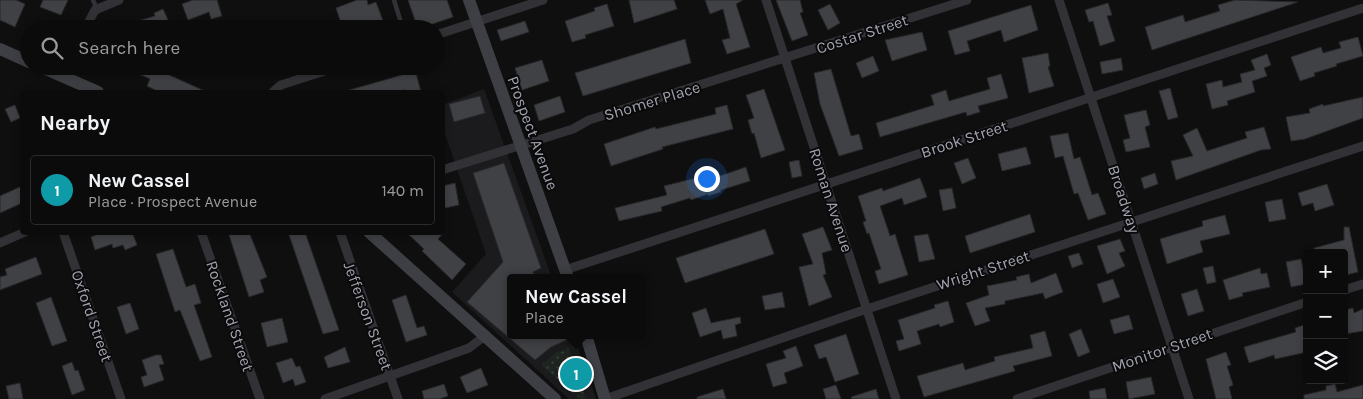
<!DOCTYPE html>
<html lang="en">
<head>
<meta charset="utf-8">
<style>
	:root { --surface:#0b0b0c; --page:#19191a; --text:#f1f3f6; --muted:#9a9b9d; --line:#2b2b2d; --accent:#0b8043 }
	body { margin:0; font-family:Karla,sans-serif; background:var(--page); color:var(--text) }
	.controls { position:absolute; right:15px; bottom:15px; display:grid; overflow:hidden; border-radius:5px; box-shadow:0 2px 8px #0003 }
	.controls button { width:45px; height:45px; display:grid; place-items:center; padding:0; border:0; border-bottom:1px solid var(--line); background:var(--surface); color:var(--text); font:25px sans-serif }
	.you { position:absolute; left:706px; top:178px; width:18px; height:18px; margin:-12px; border:4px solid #fff; border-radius:50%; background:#1a73e8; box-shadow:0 0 0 8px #1a73e833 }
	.badge { display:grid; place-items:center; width:32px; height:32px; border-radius:50%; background:var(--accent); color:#fff; font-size:16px; font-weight:700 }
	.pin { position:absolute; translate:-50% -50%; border:2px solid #fff; box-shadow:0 1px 5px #0006 }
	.popup { position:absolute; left:507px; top:274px; width:138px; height:65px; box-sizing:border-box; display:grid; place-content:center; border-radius:5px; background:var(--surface); filter:drop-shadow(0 1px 4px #0005); font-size:16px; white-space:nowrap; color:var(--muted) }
	.popup b { font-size:19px; color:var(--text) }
	.popup::after { content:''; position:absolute; left:50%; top:100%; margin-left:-10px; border:10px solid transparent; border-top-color:var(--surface) }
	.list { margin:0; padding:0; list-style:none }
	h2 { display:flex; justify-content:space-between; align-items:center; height:65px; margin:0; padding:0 20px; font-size:21px }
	h2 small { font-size:16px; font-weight:400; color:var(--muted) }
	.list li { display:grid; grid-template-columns:32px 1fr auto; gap:15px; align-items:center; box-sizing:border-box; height:70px; margin:0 10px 10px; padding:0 10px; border:1px solid var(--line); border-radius:5px }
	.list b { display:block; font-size:19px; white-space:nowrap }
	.list p { margin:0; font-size:16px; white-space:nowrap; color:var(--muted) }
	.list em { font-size:16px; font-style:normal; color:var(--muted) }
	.icon { flex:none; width:28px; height:28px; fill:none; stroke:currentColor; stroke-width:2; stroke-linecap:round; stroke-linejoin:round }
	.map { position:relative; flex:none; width:1363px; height:399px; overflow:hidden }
	.search { position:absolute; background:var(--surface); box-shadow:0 2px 8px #0003; left:20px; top:20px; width:425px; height:55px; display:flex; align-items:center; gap:12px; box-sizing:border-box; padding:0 18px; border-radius:28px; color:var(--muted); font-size:19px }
	.panel { position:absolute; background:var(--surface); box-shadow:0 2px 8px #0003; left:20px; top:90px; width:425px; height:145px; border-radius:5px }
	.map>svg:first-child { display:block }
</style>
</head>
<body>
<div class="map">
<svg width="1363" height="399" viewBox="0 0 1363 399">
	<defs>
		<pattern id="park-dots" width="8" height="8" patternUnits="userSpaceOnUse" patternTransform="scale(1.25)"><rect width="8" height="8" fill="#1e241f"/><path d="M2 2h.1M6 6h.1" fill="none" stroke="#3c413d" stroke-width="1.8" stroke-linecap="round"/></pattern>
	</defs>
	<rect width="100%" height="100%" fill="#0f0f10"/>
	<path fill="#1b1b1d" d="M 484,89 L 552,278 L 511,278 L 511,335 L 573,335 L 596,399 L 569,399 L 452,292 L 486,254 L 443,128 L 442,105 Z"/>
	<path fill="url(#park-dots)" d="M 569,348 L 586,399 L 580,399 L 541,365 L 555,353 Z"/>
	<path fill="#404145" stroke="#29292c" d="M 0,0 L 16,0 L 25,4 L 15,27 L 0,20 Z
		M 43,0 L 68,0 L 61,15 L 40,7 Z
		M 193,0 L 217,0 L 222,16 L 211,19 L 209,12 L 188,20 L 182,4 Z
		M 357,0 L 367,0 L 368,5 L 376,2 L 386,29 L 343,29 L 336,8 Z
		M 408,0 L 447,0 L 453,17 L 418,29 Z
		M 629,0 L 674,0 L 677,9 L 634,23 Z
		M 705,0 L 743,0 L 736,4 L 750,47 L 727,54 L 722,40 L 730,38 L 723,9 L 710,14 Z
		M 776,0 L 800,0 L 803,12 L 800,13 L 808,35 L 792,41 Z
		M 1235,0 L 1298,2 L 1152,50 L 1145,27 L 1183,15 L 1185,22 L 1220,11 L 1218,5 Z
		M 1108,3 L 1112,15 L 1107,16 L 1115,41 L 1100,46 L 1093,21 L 1089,22 L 1085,10 Z
		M 607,4 L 614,26 L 585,35 L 586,38 L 572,42 L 565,21 L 595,11 L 594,8 Z
		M 830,4 L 840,23 L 828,30 L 818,10 Z
		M 1031,5 L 1038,30 L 1004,42 L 1001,30 L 967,41 L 970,51 L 955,55 L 948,31 Z
		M 163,9 L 170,24 L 160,29 L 140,29 L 138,21 L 155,16 L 154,13 Z
		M 525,21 L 529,32 L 501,41 L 497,30 Z
		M 922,32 L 927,50 L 892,61 L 885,40 Z
		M 1358,37 L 1363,56 L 1336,64 L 1337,66 L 1314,73 L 1315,76 L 1300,81 L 1291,57 L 1321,47 L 1323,53 L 1341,48 L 1339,42 Z
		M 685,39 L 691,63 L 583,96 L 575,73 Z
		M 1048,53 L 1050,66 L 1048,67 L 1054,86 L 1029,93 L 1022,58 Z
		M 1267,54 L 1271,65 L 1264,68 L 1267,76 L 1252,81 L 1255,92 L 1227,101 L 1228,105 L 1212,109 L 1206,84 L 1222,80 L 1223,87 L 1242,82 L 1240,74 L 1255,70 L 1251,60 Z
		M 873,56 L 879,71 L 862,78 L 856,63 Z
		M 1121,58 L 1123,70 L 1102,74 L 1100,62 Z
		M 542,60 L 549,81 L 522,90 L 515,68 Z
		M 121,66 L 173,66 L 169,75 L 207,92 L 159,92 L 147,86 L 150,79 Z
		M 415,69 L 421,92 L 406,92 L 405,90 L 392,92 L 347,92 L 346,91 L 402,75 L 401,72 Z
		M 831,69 L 851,136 L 859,134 L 863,149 L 839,156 L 820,104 L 814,73 Z
		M 1001,74 L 1008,98 L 978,106 L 980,112 L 967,116 L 966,112 L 880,137 L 876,123 L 934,105 L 931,95 L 946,90 L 949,101 L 990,89 L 987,78 Z
		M 1170,88 L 1178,117 L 1168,120 L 1159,91 Z
		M 764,89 L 785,150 L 761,158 L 754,133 L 752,134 L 748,120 L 754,118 L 746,95 Z
		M 480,96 L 485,113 L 454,122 L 449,104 Z
		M 560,96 L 565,112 L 539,121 L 534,105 Z
		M 1363,97 L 1363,118 L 1305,139 L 1291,141 L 1286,117 L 1310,113 L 1309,109 L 1323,104 L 1323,106 Z
		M 15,105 L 20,118 L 11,122 L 5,109 Z
		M 727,105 L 733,129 L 662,147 L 663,149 L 611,166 L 604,144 L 655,127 L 656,129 L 716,114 L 715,108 Z
		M 1146,110 L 1150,125 L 1145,127 L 1150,147 L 1126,152 L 1123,140 L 1130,138 L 1124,115 Z
		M 1264,127 L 1271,149 L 1261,150 L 1176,180 L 1171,161 L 1193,156 L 1183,135 L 1197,128 L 1207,151 L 1247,138 L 1245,132 Z
		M 1068,133 L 1074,159 L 1080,157 L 1092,195 L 1098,193 L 1106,214 L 1088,220 L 1078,193 L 1074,194 L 1063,156 L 1055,158 L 1050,136 Z
		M 1026,147 L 1031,164 L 1002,171 L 998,154 Z
		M 968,158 L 976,178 L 962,184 L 954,163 Z
		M 799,160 L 802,176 L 792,178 L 789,162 Z
		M 504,163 L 541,268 L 533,272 L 535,278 L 511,278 L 511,335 L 578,335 L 551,347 L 535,360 L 467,302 L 503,262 L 473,173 Z
		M 746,167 L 750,181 L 721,190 L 721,192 L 708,196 L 708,194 L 691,200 L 690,198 L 661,207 L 662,211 L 619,221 L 615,208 L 667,195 L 664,186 L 716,173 L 717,177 Z
		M 1155,173 L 1158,184 L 1144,189 L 1141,178 Z
		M 920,178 L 927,197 L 904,205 L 902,198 L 880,206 L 890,236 L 895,234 L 908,275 L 879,284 L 875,271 L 881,269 L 869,233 L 867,234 L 863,222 L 866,221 L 858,196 L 882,188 L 883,191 Z
		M 455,183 L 459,205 L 445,208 L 442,186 Z
		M 1327,184 L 1334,205 L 1315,211 L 1313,203 L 1302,206 L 1298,193 Z
		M 22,186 L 22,203 L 0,213 L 0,196 Z
		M 952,188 L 956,208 L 943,211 L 939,190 Z
		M 1282,199 L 1286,219 L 1269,222 L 1265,202 Z
		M 1030,214 L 1035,232 L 970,253 L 965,236 Z
		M 1225,215 L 1230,234 L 1200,241 L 1203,252 L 1167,264 L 1160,239 L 1203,226 L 1202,221 Z
		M 823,227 L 832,250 L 822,253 L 826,274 L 823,275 L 832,297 L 809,306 L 799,267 L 813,264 L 802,234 Z
		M 1344,227 L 1349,227 L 1358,272 L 1346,275 L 1344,253 L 1314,253 L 1314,248 L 1344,240 Z
		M 765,229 L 774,254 L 685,283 L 676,258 Z
		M 104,232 L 132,232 L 137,245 L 125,250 L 123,245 L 113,248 L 112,244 L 95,250 L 91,237 Z
		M 228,232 L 249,232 L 267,277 L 260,280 L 264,292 L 249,297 Z
		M 288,232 L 305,232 L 339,330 L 323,334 Z
		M 406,232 L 444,232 L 438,239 L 466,264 L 452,280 L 422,251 L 424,249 Z
		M 928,234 L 935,259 L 919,262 L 914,236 Z
		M 1120,239 L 1125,251 L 1119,253 L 1125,266 L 1107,274 L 1097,246 Z
		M 173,249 L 186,287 L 195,284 L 201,303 L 194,305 L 212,357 L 200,361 L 180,310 L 175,312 L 156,254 Z
		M 1079,253 L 1083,264 L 1072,268 L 1068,256 Z
		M 36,257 L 42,274 L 0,290 L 0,277 L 7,275 L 5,269 Z
		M 1301,259 L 1306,284 L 1291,287 L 1286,262 Z
		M 1213,266 L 1216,282 L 1207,284 L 1203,268 Z
		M 1260,268 L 1261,274 L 1267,273 L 1270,287 L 1242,293 L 1243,296 L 1229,300 L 1223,280 Z
		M 1056,273 L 1063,292 L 1045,299 L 1043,293 L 1005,301 L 1005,304 L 985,308 L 990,321 L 975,326 L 966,303 L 989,295 L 987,286 L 1017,280 L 1016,277 L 1029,274 L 1031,283 Z
		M 1113,279 L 1120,297 L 1103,303 L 1097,284 Z
		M 1197,289 L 1204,311 L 1188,316 L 1181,294 Z
		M 782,292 L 785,307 L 765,310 L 762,296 Z
		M 406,295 L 417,328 L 424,326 L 427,335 L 406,342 L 392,300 Z
		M 51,297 L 67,341 L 52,346 L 36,303 Z
		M 948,301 L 954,322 L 940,327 L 939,324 L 917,331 L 921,344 L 899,351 L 896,341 L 904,339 L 898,320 L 935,308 L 934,305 Z
		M 130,303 L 139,329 L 126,334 L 117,307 Z
		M 706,308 L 711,323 L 740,317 L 741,323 L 735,325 L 737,336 L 723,339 L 721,330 L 700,337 L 692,313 Z
		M 1353,308 L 1354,313 L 1363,309 L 1363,331 L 1345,334 L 1344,310 Z
		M 1129,315 L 1133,329 L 1114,334 L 1110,320 Z
		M 282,318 L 288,342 L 267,347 L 261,323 Z
		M 1307,324 L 1307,352 L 1275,359 L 1274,355 L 1249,363 L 1244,347 L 1296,332 L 1295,328 Z
		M 1081,329 L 1090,352 L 1078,357 L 1069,334 Z
		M 1045,331 L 1052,356 L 1013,366 L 1015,371 L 924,397 L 917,376 L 963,363 L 965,370 L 995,361 L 994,357 L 1033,348 L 1030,335 Z
		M 846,334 L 859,374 L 835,382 L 826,357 L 819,359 L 814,345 Z
		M 796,346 L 803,366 L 784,373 L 787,383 L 773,387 L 766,364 L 786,358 L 783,351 Z
		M 345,347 L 350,362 L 328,368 L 324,357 Z
		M 1226,352 L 1231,365 L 1227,366 L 1233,385 L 1229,387 L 1232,399 L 1216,399 L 1206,359 Z
		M 156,355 L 161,355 L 164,364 L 159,365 L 164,380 L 144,387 L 141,377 L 147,375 L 142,360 Z
		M 292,358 L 296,367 L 300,366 L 306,382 L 295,386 L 293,379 L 283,383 L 276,363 Z
		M 72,362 L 75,371 L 78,370 L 85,390 L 72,395 L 62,366 Z
		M 481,368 L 488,385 L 467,393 L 460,377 Z
		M 1151,377 L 1155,394 L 1129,399 L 1126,382 Z
		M 20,383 L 23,399 L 9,399 L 6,386 Z
		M 444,384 L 448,396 L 439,399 L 424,399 L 422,391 Z
		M 1335,384 L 1337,392 L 1363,385 L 1363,399 L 1304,399 L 1304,395 L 1326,390 L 1326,386 Z
		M 836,385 L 841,399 L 826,399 L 823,389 Z
		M 1105,388 L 1107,399 L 1090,399 L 1089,391 Z
		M 723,389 L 726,399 L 697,399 L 697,397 Z
		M 876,389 L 879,399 L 852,399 L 851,397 Z"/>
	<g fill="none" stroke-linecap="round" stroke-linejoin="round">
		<path stroke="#323236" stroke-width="4.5" d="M 93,0 L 97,9
			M 394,0 L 403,29"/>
		<path stroke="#323236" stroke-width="9" d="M 766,0 L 896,399
			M 1059,0 L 1189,399
			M 85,29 L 95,10 L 119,0
			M 436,35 L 543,0
			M 65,78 L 69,66
			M 273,92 L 281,85 L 340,66
			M 442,170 L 573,129 L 589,120 L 967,0
			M 63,232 L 121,399
			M 201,232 L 260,399
			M 340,232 L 398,399
			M 0,243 L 25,232
			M 565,270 L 1363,8
			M 1344,290 L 1363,284
			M 325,399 L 469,348 L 486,335
			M 605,399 L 855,313 L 1363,146
			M 1017,399 L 1307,302"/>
		<path stroke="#3e3f44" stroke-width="12" d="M 469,0 L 568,278
			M 0,49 L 29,62
			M 39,66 L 98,92
			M 369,232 L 555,399
			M 586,335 L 605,399"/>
	</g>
	<g text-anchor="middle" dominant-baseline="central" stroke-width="4" stroke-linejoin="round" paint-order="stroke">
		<g font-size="16" fill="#a1a3af" stroke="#0a0a0b">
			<text transform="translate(862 34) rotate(-18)">Costar Street</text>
			<text transform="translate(652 101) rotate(-17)">Shomer Place</text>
			<text transform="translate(533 133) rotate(70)">Prospect Avenue</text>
			<text transform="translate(964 139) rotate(-18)">Brook Street</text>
			<text transform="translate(1124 199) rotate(72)">Broadway</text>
			<text transform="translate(831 200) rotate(72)">Roman Avenue</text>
			<text transform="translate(983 270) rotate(-18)">Wright Street</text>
			<text transform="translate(92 316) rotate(71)">Oxford Street</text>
			<text transform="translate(230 316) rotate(71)">Rockland Street</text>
			<text transform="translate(368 316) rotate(70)">Jefferson Street</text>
			<text transform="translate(1162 350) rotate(-19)">Monitor Street</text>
		</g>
	</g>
</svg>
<div class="controls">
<button>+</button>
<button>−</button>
<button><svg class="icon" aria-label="layers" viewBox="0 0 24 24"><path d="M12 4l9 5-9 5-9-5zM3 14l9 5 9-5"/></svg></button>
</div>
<div class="you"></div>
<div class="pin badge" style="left:576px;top:374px;background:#0f9aa8">1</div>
<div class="popup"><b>New Cassel</b>Place</div>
<div class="search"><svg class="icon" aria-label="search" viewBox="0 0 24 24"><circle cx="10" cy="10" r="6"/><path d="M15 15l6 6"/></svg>Search here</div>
<section class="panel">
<h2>Nearby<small></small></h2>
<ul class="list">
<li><span class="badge" style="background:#0f9aa8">1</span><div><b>New Cassel</b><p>Place · Prospect Avenue</p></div><em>140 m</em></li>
</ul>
</section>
</div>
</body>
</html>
